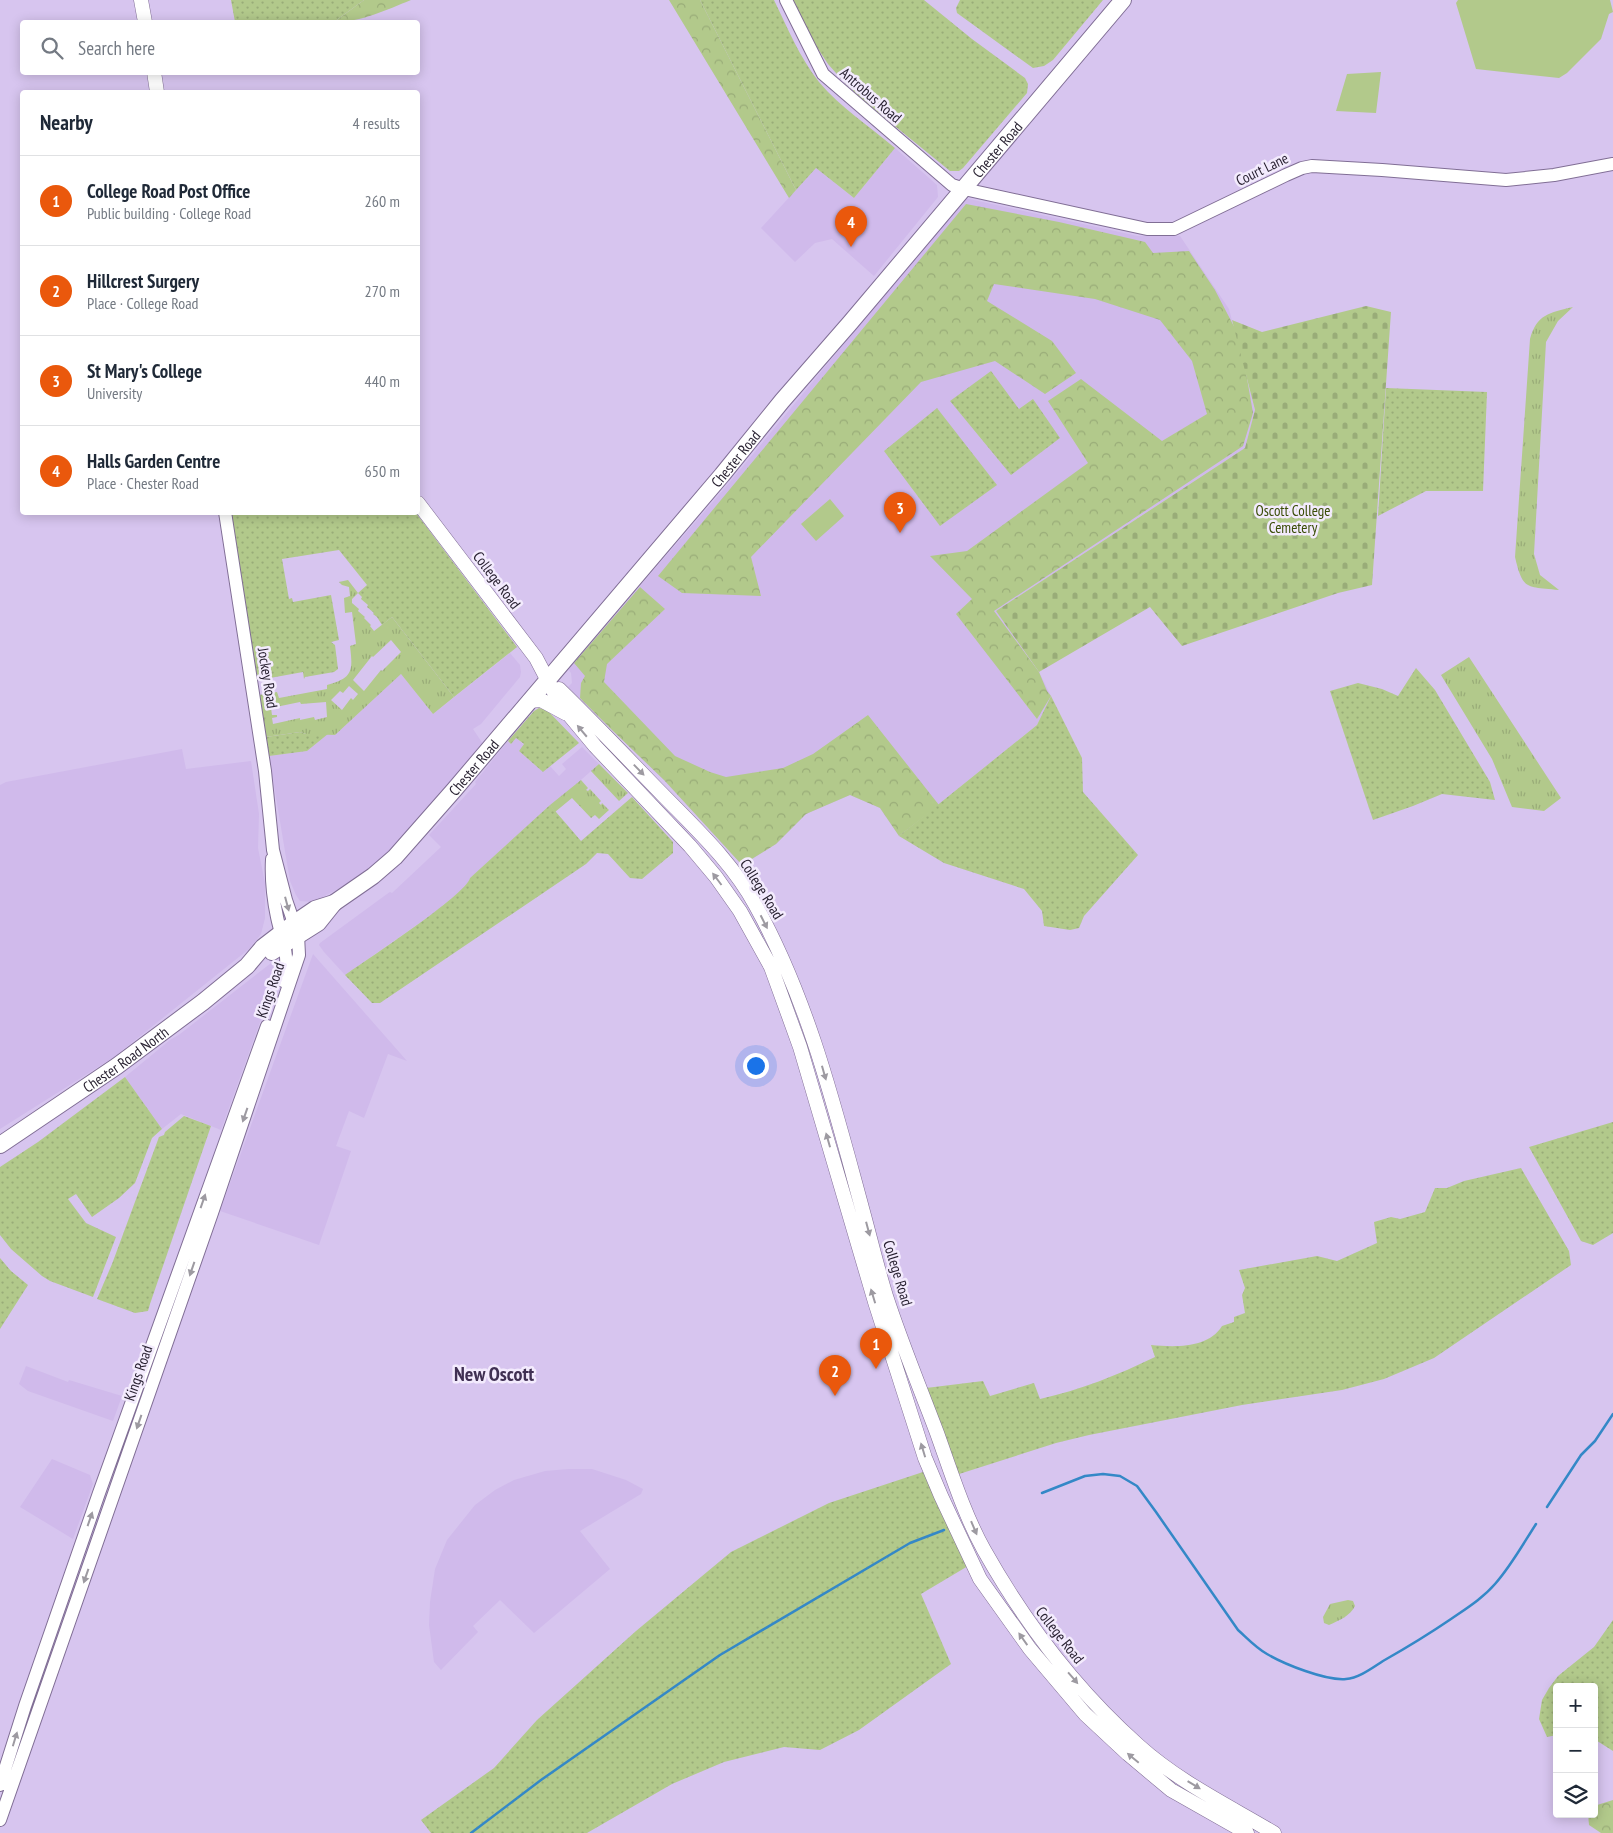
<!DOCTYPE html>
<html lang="en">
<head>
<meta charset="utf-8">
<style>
	:root { --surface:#fff; --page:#f6f6f7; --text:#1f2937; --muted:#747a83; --line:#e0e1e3; --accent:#ea580c }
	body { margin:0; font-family:"PT Sans Narrow",sans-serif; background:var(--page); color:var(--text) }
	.controls { position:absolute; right:15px; bottom:15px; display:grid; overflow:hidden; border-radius:5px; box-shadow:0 2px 12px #0003 }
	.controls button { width:45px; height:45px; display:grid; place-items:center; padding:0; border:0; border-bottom:1px solid var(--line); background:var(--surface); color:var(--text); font:25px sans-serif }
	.you { position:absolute; left:755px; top:1065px; width:18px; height:18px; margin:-12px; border:4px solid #fff; border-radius:50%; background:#1a73e8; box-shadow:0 0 0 8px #1a73e833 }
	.badge { display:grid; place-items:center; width:32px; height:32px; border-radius:50%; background:var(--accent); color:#fff; font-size:16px; font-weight:700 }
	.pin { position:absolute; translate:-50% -41px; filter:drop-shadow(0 1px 2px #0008) }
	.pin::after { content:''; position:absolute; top:26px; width:18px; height:15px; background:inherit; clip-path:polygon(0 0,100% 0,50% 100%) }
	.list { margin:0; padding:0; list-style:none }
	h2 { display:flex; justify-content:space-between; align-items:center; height:65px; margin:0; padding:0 20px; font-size:21px }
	h2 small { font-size:16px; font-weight:400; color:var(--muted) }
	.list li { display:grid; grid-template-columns:32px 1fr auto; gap:15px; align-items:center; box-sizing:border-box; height:90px; padding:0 20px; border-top:1px solid var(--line) }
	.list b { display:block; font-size:19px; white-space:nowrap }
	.list p { margin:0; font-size:16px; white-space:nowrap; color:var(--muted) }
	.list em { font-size:16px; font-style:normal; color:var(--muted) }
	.icon { flex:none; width:28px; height:28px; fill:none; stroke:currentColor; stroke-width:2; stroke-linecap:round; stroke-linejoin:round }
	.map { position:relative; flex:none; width:1613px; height:1833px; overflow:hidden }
	.search { position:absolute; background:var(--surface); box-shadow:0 2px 12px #0003; left:20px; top:20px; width:400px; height:55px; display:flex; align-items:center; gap:12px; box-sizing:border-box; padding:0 18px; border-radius:5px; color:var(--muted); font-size:19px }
	.panel { position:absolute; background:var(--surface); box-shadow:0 2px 12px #0003; left:20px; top:90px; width:400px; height:425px; border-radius:5px }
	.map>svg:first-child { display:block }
</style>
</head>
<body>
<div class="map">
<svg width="1613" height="1833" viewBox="0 0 1613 1833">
	<defs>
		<pattern id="grass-tufts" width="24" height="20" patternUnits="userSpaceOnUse" patternTransform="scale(1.25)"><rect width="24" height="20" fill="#b2c98b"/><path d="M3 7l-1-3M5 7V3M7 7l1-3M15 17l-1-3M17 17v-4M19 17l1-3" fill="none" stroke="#99ac78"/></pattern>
		<pattern id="forest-crowns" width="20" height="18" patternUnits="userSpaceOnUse" patternTransform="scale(1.25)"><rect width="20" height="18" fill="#b2c98b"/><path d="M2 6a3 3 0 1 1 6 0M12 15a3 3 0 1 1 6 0" fill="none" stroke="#99ac78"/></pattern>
		<pattern id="cemetery-stones" width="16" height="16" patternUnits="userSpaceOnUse" patternTransform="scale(1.25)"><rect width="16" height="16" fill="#b2c98b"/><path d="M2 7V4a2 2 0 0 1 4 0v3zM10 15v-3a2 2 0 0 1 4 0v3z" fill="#99ac78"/></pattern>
		<pattern id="park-dots" width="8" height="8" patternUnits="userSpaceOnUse" patternTransform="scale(1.25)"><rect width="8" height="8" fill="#b2c98b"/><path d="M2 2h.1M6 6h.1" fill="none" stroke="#99ac78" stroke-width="1.8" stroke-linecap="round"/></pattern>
	</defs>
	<rect width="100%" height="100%" fill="#d7c5ef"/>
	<path fill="#d0baeb" d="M 895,148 L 937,185 L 938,197 L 874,276 L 832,239 L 815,243 L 795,262 L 761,228 L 816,168 L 854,198 Z
		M 965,198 L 1138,236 L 1180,236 L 1229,309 L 1255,411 L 1245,448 L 996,611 L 1039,672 L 1051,696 L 1037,725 L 899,836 L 880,808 L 850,795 L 806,814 L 776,844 L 742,865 L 664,780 L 568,687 L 572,683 L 571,673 L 568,669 L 724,489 Z
		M 510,653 L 520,665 L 521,672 L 520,677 L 481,724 L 473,729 L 483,744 L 398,845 L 365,875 L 313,902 L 300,901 L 296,895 L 290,881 L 269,756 L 307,751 L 328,734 L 335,735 L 401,674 L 433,714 Z
		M 516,738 L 524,745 L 519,751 L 543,772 L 550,766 L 559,776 L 566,769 L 562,764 L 582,747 L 599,764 L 470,878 L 469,883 L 460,892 L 443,905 L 441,908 L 345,975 L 324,952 L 319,945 L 320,943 L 387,894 L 390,892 L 392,893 L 441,847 L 429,835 L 476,784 L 475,782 L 508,741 L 511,744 Z
		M 182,749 L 186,769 L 251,761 L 259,814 L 258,848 L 265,883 L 265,918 L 261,934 L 249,949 L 114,1057 L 0,1129 L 0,785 L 6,782 Z
		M 313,954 L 407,1061 L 388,1054 L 364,1118 L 349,1111 L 336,1146 L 351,1151 L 319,1245 L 220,1211 Z
		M 275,960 L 281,964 L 221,1130 L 181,1114 L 162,1129 L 125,1077 L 170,1040 L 180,1034 Z
		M 26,1366 L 68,1382 L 69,1380 L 122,1396 L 113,1421 L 28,1391 L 19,1384 Z
		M 52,1459 L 90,1475 L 93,1484 L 73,1539 L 20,1507 Z
		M 568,1469 L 592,1469 L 626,1480 L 643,1489 L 641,1494 L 580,1531 L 610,1569 L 534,1633 L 500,1600 L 473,1626 L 478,1632 L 441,1670 L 434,1662 L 429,1625 L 430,1602 L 435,1569 L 447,1540 L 475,1505 L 495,1490 L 514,1480 L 545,1471 Z"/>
	<path fill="url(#grass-tufts)" fill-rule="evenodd" d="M 1573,307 L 1558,321 L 1546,342 L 1534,554 L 1540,575 L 1559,590 C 1526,586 1523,591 1515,557 L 1530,339 C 1537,314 1549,313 1573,307 Z
		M 348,580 L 358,593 L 352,599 L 352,603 L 359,609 L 358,611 L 365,617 L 364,618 L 371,625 L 370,626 L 374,631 L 392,617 L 454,697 L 433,714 L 401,674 L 335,735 L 306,734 L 300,732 L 266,737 L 259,695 L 277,692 L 279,698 L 327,689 L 327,685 C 353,678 353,671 350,646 L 356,644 L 352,612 L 345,613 L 344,598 L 350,596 L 349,587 L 342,585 L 339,582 ZM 391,640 L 401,652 L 382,671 L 381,670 L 364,691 L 353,680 L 372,656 L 373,657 ZM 349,686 L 358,694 L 353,700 L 351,698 L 342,710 L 331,700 L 340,691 L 343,693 ZM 300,702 L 301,704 L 326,702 L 327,717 L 315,720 L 314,717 L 300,720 L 300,718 L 273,724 L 272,718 L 277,717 L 277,715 L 272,715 L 271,708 Z
		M 1469,657 L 1561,798 L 1544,811 L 1512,807 L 1492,759 L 1441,675 Z
		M 599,764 L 628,793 L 619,801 L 591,771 Z
		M 581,780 L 588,788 L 586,790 L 588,791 L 590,789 L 601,801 L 599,803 L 601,805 L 602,803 L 609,810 L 599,819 L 595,815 L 591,818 L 572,798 L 555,812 L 550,805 Z
		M 1348,1600 L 1353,1601 L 1355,1606 C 1350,1616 1340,1620 1329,1625 L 1324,1623 L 1323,1617 L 1330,1604 Z"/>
	<path fill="url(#forest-crowns)" d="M 364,0 L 411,0 C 386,10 362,22 334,22 Z
		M 669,0 L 700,0 L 796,190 L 789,198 Z
		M 966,204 L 1059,222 L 1145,242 L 1153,253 L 1189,251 L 1215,290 L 1240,338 L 1253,413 L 1243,446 L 994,611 L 1039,672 L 1047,691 L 1051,696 L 1037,719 L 956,614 L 972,599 L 930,556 L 967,551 L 1088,463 L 1048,401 L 1081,379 L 1162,441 L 1207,414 L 1192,361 L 1160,320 L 1095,299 L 994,284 L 987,301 L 1052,341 L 1076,373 L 1045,394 L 995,361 L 921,382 L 751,557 L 761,596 L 682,593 L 658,576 Z
		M 640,587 L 665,609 L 607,664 L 604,682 L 675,756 L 710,772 L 726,777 L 783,768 L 813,754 L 868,715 L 939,805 L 899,836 L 880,808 L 850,795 L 806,814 L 776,844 L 742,865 L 664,780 L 613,731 L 580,698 L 581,683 L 585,676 L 574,663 Z
		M 1613,1800 L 1613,1833 L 1601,1833 L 1589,1825 L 1588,1814 L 1594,1814 L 1594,1806 Z"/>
	<path fill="url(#cemetery-stones)" d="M 1366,306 L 1391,312 L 1372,585 L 1338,593 L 1182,646 L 1150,607 L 1039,672 L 996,611 L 1245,448 L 1255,410 L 1232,320 L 1262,332 Z"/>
	<path fill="url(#park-dots)" d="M 231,0 L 364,0 L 334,22 L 232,22 L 235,22 Z
		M 700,0 L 774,0 C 787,27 800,58 819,82 C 841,108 869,126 895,148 L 854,198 L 816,168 L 796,190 Z
		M 793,0 L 924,0 L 972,39 L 1025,78 L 1028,84 L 1027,93 L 963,168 L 959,171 L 950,171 L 864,101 L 843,81 L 828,64 L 816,46 Z
		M 960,0 L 1103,0 L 1053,60 L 1044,66 L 1033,68 L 957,13 L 956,8 Z
		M 991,371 L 1019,409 L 1033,399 L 1060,438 L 1011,475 L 950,401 Z
		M 1386,388 L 1487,392 L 1483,491 L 1426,491 L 1378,516 Z
		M 937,408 L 997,485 L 940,526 L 884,451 Z
		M 231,513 L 416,513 L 517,647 L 454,697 L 392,617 L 382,625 L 377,617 L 373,614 L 374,613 L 367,607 L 368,605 L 361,599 L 362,597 L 358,593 L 367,585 L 339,550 L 282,559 L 289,599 L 292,598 L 293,602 L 331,595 L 339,640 L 331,642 L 335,645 L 338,669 L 334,672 L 305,677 L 304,679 L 303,672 L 259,680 L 257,678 Z
		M 1416,668 L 1435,690 L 1490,782 L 1495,800 L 1442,794 L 1413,806 L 1373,820 L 1330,691 L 1358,683 L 1382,689 L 1398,696 Z
		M 1051,696 L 1082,758 L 1083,792 L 1138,855 L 1084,916 L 1079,928 L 1070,930 L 1044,926 L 1042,911 L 1024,889 L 944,863 L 899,836 L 1037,725 Z
		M 539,708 L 547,710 L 579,743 L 543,772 L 519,751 L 524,744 L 516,738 L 511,744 L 508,741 L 534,711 Z
		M 300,732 L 306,734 L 328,734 L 307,751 L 269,756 L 266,737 Z
		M 632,797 L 673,842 L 673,853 L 642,879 L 630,878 L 608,854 L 597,853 L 586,864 L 380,1003 L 372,1003 L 345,975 C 366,960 466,895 470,878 L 550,805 L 581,841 Z
		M 125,1077 L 162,1129 L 152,1138 L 135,1183 L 119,1198 L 92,1217 L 76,1194 L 68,1199 L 86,1223 L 116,1237 L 93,1297 L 50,1281 L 42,1276 L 11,1249 L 0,1235 L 0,1167 L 38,1142 Z
		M 184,1116 L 211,1126 L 150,1304 L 148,1311 L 135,1313 L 97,1299 L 112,1264 L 159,1137 L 164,1135 L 165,1132 Z
		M 1613,1122 L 1613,1233 L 1593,1245 L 1581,1241 L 1529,1147 Z
		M 1521,1168 L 1569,1251 L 1571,1265 L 1434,1358 L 1384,1379 L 1342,1390 L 1242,1405 L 1089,1435 L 1056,1443 L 956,1475 L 926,1388 L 983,1381 L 990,1396 L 1034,1383 L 1040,1399 C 1080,1390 1118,1375 1155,1357 L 1151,1345 C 1174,1347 1208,1349 1222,1326 L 1234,1322 L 1234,1317 L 1245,1313 L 1242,1295 L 1245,1288 L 1239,1270 L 1317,1256 L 1337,1261 L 1377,1243 L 1374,1222 L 1391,1217 L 1400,1219 L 1425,1212 L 1435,1188 L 1447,1188 L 1464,1181 Z
		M 0,1258 L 11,1271 L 28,1285 L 0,1329 Z
		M 923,1472 L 968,1566 L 921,1594 L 951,1664 L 859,1730 L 820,1750 L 784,1747 L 724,1762 L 672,1784 L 587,1833 L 431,1833 L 421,1820 L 494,1768 L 537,1720 L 636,1631 L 731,1552 L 829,1503 Z
		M 1613,1620 L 1613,1751 L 1594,1739 L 1594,1687 L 1557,1687 L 1557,1735 L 1547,1737 L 1539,1719 L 1542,1700 L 1549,1688 L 1558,1676 L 1594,1647 Z"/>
	<path fill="#b2c98b" d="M 1458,0 L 1610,0 L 1613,12 L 1609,14 L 1601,39 L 1567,73 L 1559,78 L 1476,69 L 1456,3 Z
		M 1381,72 L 1376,113 L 1336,111 L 1347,74 Z
		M 830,499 L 844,516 L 816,541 L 801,524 Z"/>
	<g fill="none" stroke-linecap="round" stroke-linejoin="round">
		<path stroke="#3488c7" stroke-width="2.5" d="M 1042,1493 L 1085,1476 L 1103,1474 L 1120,1476 L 1137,1486 L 1156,1512 L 1238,1630 C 1247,1638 1256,1648 1267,1654 C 1284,1664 1326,1681 1346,1679 C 1359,1678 1372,1668 1383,1661 C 1406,1648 1429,1634 1451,1619 C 1467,1608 1483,1598 1495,1584 C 1511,1566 1523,1544 1536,1524
			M 1547,1507 L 1581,1455 L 1595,1441 L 1613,1414
			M 471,1833 L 541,1780 L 720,1655 L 910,1543 L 944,1530"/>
		<g stroke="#806e95" stroke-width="14">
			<path id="secondary" d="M 786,0 L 823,74 L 952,185 L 964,189 L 1147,229 L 1174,229 L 1286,175 L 1302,168 L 1312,166 L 1382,170 L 1506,180 L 1554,175 L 1613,164
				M 272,859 C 271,878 273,898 277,917 C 282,941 291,956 283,981
				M 0,1785 L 25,1706 L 99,1493 L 267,1026
				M 0,1820 L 212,1213 L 299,955 L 298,935 L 286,900 L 273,850 L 265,771 L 225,512"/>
		</g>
		<g stroke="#806e95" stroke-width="15">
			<path id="primary" d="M 141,0 L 145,22
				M 154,72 L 157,92
				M 418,503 L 536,658 L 558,700 L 570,716 L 595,746 L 690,846 L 716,877 L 740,911 L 771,967 L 800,1047 L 875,1302 L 925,1458 L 941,1496 L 980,1579 L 1030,1649 L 1085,1714 L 1128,1754 L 1171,1790 L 1247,1833
				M 559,689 C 594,723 628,759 662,794 C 696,829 733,863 756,906 C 808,1000 834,1105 862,1208 C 870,1237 877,1267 886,1296 C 901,1342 920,1388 937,1433 C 951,1472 964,1514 984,1550 C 1025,1623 1076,1690 1139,1746 C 1179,1782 1229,1806 1274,1833
				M 529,701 L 541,700 L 565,713"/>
		</g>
		<g stroke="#806e95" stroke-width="18">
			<g id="highway">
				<path d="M 272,952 L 318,923 L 334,903"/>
				<path id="s1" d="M 0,1145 L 117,1066 L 203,1002 L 247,966 L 263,947 L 293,924 L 315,909 L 334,903 L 373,876 L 395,857 L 454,790 L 722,475 L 782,401 L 850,323 L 1123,0"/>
			</g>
		</g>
		<use href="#secondary" stroke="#fff" stroke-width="12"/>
		<use href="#primary" stroke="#fff" stroke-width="14"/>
		<use href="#highway" stroke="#fff" stroke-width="16"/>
	</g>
	<defs><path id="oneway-solid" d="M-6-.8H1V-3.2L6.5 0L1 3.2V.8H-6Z" transform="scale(1.25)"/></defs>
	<g fill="#9d9aa1">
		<use href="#oneway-solid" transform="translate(582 731) rotate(-130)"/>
		<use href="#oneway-solid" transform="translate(639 770) rotate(46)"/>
		<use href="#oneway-solid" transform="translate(717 879) rotate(-127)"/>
		<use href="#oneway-solid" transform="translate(287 904) rotate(75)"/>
		<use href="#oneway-solid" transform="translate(764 922) rotate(63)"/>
		<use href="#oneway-solid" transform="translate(824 1073) rotate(74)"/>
		<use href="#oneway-solid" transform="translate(245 1115) rotate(109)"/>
		<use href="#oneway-solid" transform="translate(828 1140) rotate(-106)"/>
		<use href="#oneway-solid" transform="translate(203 1201) rotate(-71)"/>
		<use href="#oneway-solid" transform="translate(868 1229) rotate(75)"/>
		<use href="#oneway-solid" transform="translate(192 1269) rotate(109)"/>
		<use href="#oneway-solid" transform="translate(873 1296) rotate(-107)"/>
		<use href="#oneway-solid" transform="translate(139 1422) rotate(109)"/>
		<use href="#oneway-solid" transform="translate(923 1450) rotate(-107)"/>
		<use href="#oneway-solid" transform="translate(90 1519) rotate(-71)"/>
		<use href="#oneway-solid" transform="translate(974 1528) rotate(67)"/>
		<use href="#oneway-solid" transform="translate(86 1576) rotate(109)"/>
		<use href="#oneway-solid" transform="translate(1023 1639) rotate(-125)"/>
		<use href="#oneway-solid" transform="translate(1073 1678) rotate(49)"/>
		<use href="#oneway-solid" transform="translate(15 1739) rotate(-73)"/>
		<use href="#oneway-solid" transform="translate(1133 1758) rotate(-140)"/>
		<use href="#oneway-solid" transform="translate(1194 1785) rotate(31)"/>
	</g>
	<g text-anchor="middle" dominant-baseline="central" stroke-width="5" stroke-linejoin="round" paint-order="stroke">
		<g font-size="15" fill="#251e2e" stroke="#f3ebfd">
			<text transform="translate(871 95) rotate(41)">Antrobus Road</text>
			<text stroke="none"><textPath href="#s1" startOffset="1420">Chester Road</textPath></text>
			<text transform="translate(1262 169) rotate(-26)">Court Lane</text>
			<text stroke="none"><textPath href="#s1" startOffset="1015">Chester Road</textPath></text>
			<text transform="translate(497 580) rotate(53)">College Road</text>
			<text transform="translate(268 678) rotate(81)">Jockey Road</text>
			<text stroke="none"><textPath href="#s1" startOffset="610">Chester Road</textPath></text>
			<text transform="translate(762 889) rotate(58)">College Road</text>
			<text transform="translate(270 990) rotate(-71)">Kings Road</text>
			<text stroke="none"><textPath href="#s1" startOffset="152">Chester Road North</textPath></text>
			<text transform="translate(898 1273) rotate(73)">College Road</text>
			<text transform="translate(138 1373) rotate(-71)">Kings Road</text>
			<text transform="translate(1060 1635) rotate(52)">College Road</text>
		</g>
		<g font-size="15" fill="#3a4d07" stroke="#f3ebfd">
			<text x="1293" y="510">Oscott College<tspan x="1293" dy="17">Cemetery</tspan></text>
		</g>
		<g font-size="20" font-weight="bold" fill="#403053" stroke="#f3ebfd">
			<text x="494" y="1374">New Oscott</text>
		</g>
	</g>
</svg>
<div class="controls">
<button>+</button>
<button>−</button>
<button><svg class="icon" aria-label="layers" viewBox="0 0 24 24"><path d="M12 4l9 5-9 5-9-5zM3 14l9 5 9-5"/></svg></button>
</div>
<div class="you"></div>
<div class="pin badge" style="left:876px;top:1369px">1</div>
<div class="pin badge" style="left:835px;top:1396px">2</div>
<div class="pin badge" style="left:900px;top:533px">3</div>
<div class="pin badge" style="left:851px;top:247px">4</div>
<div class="search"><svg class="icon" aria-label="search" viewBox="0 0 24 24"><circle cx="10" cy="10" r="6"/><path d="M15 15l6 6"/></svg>Search here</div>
<section class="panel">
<h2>Nearby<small>4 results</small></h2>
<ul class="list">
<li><span class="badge">1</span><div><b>College Road Post Office</b><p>Public building · College Road</p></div><em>260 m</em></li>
<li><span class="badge">2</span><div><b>Hillcrest Surgery</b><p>Place · College Road</p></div><em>270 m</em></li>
<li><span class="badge">3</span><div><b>St Mary's College</b><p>University</p></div><em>440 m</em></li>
<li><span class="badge">4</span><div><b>Halls Garden Centre</b><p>Place · Chester Road</p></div><em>650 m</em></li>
</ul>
</section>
</div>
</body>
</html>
